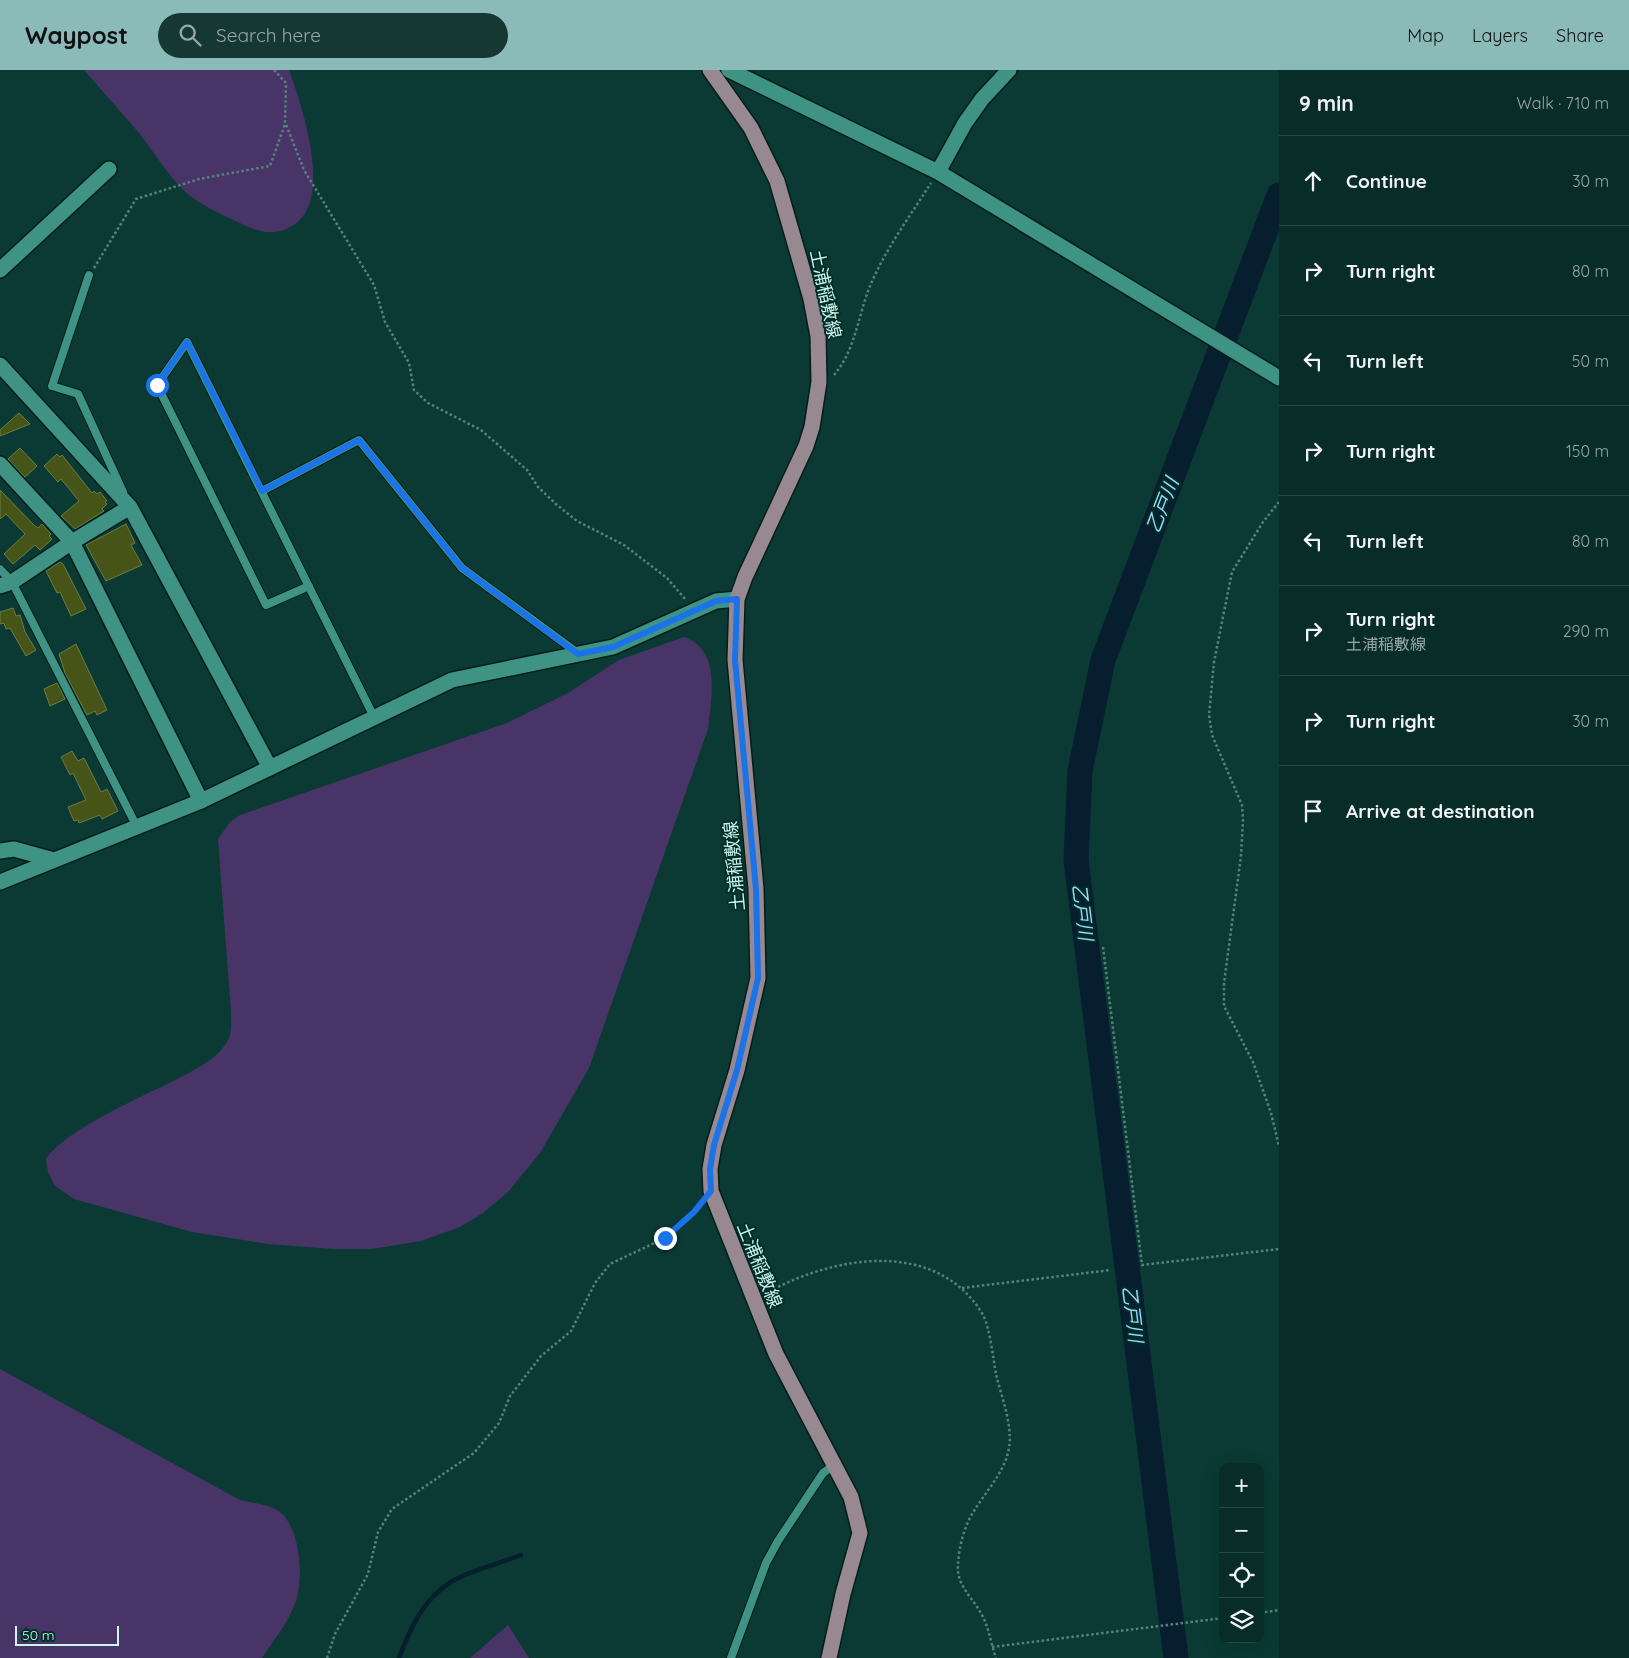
<!DOCTYPE html>
<html lang="en">
<head>
<meta charset="utf-8">
<style>
	:root { --surface:#082c26; --page:#163832; --text:#f1f3f6; --muted:#98a7a7; --line:#294843; --accent:#8bbbb9 }
	body { margin:0; font-family:Quicksand,"Noto Sans JP",sans-serif; background:var(--page); color:var(--text) }
	.controls { position:absolute; right:15px; bottom:15px; display:grid; overflow:hidden; border-radius:10px; box-shadow:0 5px 20px #0002 }
	.controls button { width:45px; height:45px; display:grid; place-items:center; padding:0; border:0; border-bottom:1px solid var(--line); background:var(--surface); color:var(--text); font:25px sans-serif }
	.scale { position:absolute; left:15px; bottom:12px; width:104px; box-sizing:border-box; padding-left:5px; border:2px solid #cdf5ec; border-top:0; font-size:14px; line-height:18px; white-space:nowrap; color:#cdf5ec; -webkit-text-stroke:4px #002f29; paint-order:stroke }
	.stop { position:absolute; width:15px; height:15px; margin:-11px; border:4px solid #1a73e8; border-radius:50%; background:#fff }
	.stop.end { background:#1a73e8; border-color:#fff; box-shadow:0 1px 5px #0008 }
	.list { margin:0; padding:0; list-style:none }
	h2 { display:flex; justify-content:space-between; align-items:center; height:65px; margin:0; padding:0 20px; font-size:21px }
	h2 small { font-size:16px; font-weight:400; color:var(--muted) }
	.list li { display:grid; grid-template-columns:32px 1fr auto; gap:15px; align-items:center; box-sizing:border-box; height:90px; padding:0 20px; border-top:1px solid var(--line) }
	.list b { display:block; font-size:19px; white-space:nowrap }
	.list p { margin:0; font-size:16px; white-space:nowrap; color:var(--muted) }
	.list em { font-size:16px; font-style:normal; color:var(--muted) }
	.icon { flex:none; width:28px; height:28px; fill:none; stroke:currentColor; stroke-width:2; stroke-linecap:round; stroke-linejoin:round }
	.map { position:relative; flex:none; width:1279px; height:1588px; overflow:hidden }
	header { display:flex; align-items:center; gap:30px; box-sizing:border-box; height:70px; padding:0 25px; background:var(--accent); color:#111 }
	header strong { font-size:24px }
	nav { display:flex; gap:28px; margin-inline-start:auto; font-size:18px }
	.search { width:350px; height:45px; background:var(--page); display:flex; align-items:center; gap:12px; box-sizing:border-box; padding:0 18px; border-radius:28px; color:var(--muted); font-size:19px }
	main { display:flex }
	aside { flex:1; background:var(--surface) }
	.map>svg:first-child { display:block }
</style>
</head>
<body>
<header>
<strong>Waypost</strong>
<div class="search"><svg class="icon" aria-label="search" viewBox="0 0 24 24"><circle cx="10" cy="10" r="6"/><path d="M15 15l6 6"/></svg>Search here</div>
<nav><a>Map</a><a>Layers</a><a>Share</a></nav>
</header>
<main>
<div class="map">
<svg width="1279" height="1588" viewBox="0 0 1279 1588">
	<rect width="100%" height="100%" fill="#0a3a33"/>
	<path fill="#493468" d="M 84,0 L 289,0 C 302,36 333,127 295,154 C 276,167 261,163 242,154 C 225,146 204,137 189,125 C 169,108 155,83 139,63 C 121,42 102,21 84,0 Z
		M 684,567 C 722,580 711,628 708,659 L 589,998 L 540,1083 L 508,1122 L 483,1143 L 460,1157 L 421,1171 L 372,1179 L 333,1179 L 268,1174 L 192,1162 L 74,1129 L 55,1116 L 48,1102 L 46,1089 C 66,1059 144,1026 179,1008 C 196,999 220,988 229,968 C 232,960 231,950 231,942 L 218,769 L 230,752 L 240,745 L 507,653 L 568,623 L 619,590 Z
		M 0,1299 L 240,1430 C 252,1433 267,1434 277,1440 C 301,1454 305,1512 294,1536 C 287,1554 273,1571 262,1588 L 0,1588 Z
		M 508,1555 L 529,1588 L 470,1588 Z"/>
	<g fill="none" stroke-linecap="round" stroke-linejoin="round">
		<path stroke="#071e2e" stroke-width="4.5" d="M 399,1588 C 410,1559 423,1529 451,1512 C 468,1501 501,1493 521,1485"/>
		<path stroke="#071e2e" stroke-width="25" d="M 1176,1588 L 1076,790 L 1080,701 L 1103,590 L 1279,125"/>
	</g>
	<path fill="#465417" stroke="#6e7d42" d="M 19,343 L 30,354 L 0,366 L 0,360 Z
		M 20,378 L 37,396 L 25,407 L 8,389 Z
		M 57,384 L 60,387 L 62,385 L 92,423 L 94,421 L 97,424 L 100,422 L 107,431 L 105,432 L 107,434 L 102,439 L 104,441 L 75,459 L 61,446 L 79,431 L 61,409 L 58,412 L 44,396 Z
		M 0,420 L 35,456 L 38,458 L 42,454 L 51,464 L 49,466 L 52,469 L 40,480 L 35,475 L 13,494 L 4,484 L 25,464 L 6,444 L 0,449 Z
		M 126,454 L 135,473 L 131,475 L 142,495 L 106,511 L 86,475 Z
		M 60,492 L 63,494 L 86,539 L 71,546 L 60,522 L 57,523 L 46,501 Z
		M 13,538 L 16,546 L 20,545 L 25,562 L 36,580 L 26,586 L 10,558 L 6,559 L 4,553 L 0,554 L 0,542 Z
		M 76,574 L 107,640 L 97,645 L 95,641 L 87,645 L 65,603 L 59,584 Z
		M 57,613 L 65,629 L 50,636 L 44,619 Z
		M 72,681 L 78,691 L 84,688 L 101,722 L 107,719 L 118,741 L 102,749 L 100,745 L 79,753 L 78,750 L 74,751 L 68,737 L 86,730 L 73,703 L 70,705 L 61,687 Z"/>
	<g fill="none" stroke-linecap="round" stroke-linejoin="round">
		<g stroke="#041e1a" stroke-width="10">
			<path id="service" d="M 89,205 L 52,316 L 78,324 L 123,422
				M 262,421 L 359,370 L 462,498 L 579,584
				M 0,499 L 12,512 L 136,755
				M 309,516 L 266,535 L 157,315 L 187,272 L 374,647
				M 731,1588 L 766,1493 L 778,1471 L 823,1403 L 834,1395"/>
		</g>
		<g stroke="#041e1a" stroke-width="18">
			<path id="minor" d="M 729,0 L 938,102 L 1279,308
				M 938,102 L 965,53 L 982,29 L 1009,0
				M 0,200 L 109,99
				M 0,295 L 130,437 L 270,698
				M 0,394 L 72,472 L 201,731
				M 0,516 L 12,512 L 72,472 L 130,437
				M 0,781 L 14,779 L 54,790"/>
		</g>
		<g stroke="#041e1a" stroke-width="18">
			<path id="tertiary" d="M 0,812 L 201,731 L 452,610 L 613,577 L 716,531 L 737,529"/>
		</g>
		<g stroke="#041e1a" stroke-width="18">
			<path id="primary" d="M 710,0 L 751,58 L 777,111 L 811,229 L 818,266 L 819,312 L 812,357 L 806,376 L 745,507 L 737,529 L 735,590 L 756,819 L 758,908 L 737,1000 L 714,1075 L 710,1099 L 711,1121 L 776,1284 L 851,1427 L 860,1463 L 843,1524 L 829,1588"/>
		</g>
		<path stroke="#56837b" stroke-width="2.5" stroke-dasharray="2.5 2.5" stroke-linecap="butt" d="M 274,0 L 286,13 L 285,52 L 304,100 L 374,215 L 385,252 L 409,293 L 414,320 L 428,333 L 481,360 L 527,400 L 538,417 L 557,435 L 577,451 L 624,475 L 667,508 L 686,530
			M 94,198 L 136,129 L 199,109 L 270,96 L 285,54
			M 834,305 C 855,281 858,246 870,216 C 885,180 910,146 931,113
			M 1279,432 L 1263,452 L 1232,502 L 1214,592 L 1209,645 L 1212,665 L 1242,735 L 1243,750 L 1241,786 L 1224,913 L 1224,936 L 1253,992 L 1271,1043 L 1279,1076
			M 1103,877 L 1142,1195 L 1279,1179
			M 962,1218 L 1111,1200
			M 765,1224 C 831,1186 937,1167 983,1245 C 990,1258 993,1288 996,1304 C 1001,1326 1013,1355 1009,1378 C 1005,1402 986,1421 974,1441 C 964,1456 959,1477 958,1495 C 956,1515 973,1528 982,1545 C 989,1558 991,1574 996,1588
			M 1260,1543 L 1279,1540
			M 992,1577 L 1223,1548
			M 327,1588 L 335,1564 L 368,1504 L 378,1462 L 392,1439 L 474,1383 L 499,1353 L 510,1326 L 541,1286 L 571,1261 L 595,1213 L 610,1194 L 665,1168 L 701,1134"/>
		<use href="#service" stroke="#3f9385" stroke-width="8"/>
		<use href="#minor" stroke="#3f9385" stroke-width="15"/>
		<use href="#tertiary" stroke="#3f9385" stroke-width="15"/>
		<use href="#primary" stroke="#988892" stroke-width="15"/>
	</g>
	<g fill="none" stroke-linecap="round" stroke-linejoin="round">
		<path stroke="#1a73e8" stroke-width="6" d="M 157,315 L 187,272 L 262,421 L 359,370 L 462,498 L 578,584 L 613,577 L 716,531 L 737,529 L 735,590 L 756,819 L 758,908 L 737,1000 L 714,1075 L 710,1099 L 711,1121 L 694,1142 L 665,1168"/>
	</g>
	<g text-anchor="middle" dominant-baseline="central" stroke-width="4" stroke-linejoin="round" paint-order="stroke">
		<g font-size="18" fill="#cdf5ec" stroke="#002f29">
			<text transform="translate(826 224) rotate(78)">土浦稲敷線</text>
			<text transform="translate(734 796) rotate(-95)">土浦稲敷線</text>
			<text transform="translate(760 1195) rotate(68)">土浦稲敷線</text>
		</g>
		<g font-size="19" font-style="italic" fill="#9dd5fe" stroke="#002f29">
			<text transform="translate(1162 435) rotate(-69)">乙戸川</text>
			<text transform="translate(1083 842) rotate(83)">乙戸川</text>
			<text transform="translate(1133 1244) rotate(83)">乙戸川</text>
		</g>
	</g>
</svg>
<div class="controls">
<button>+</button>
<button>−</button>
<button><svg class="icon" aria-label="locate" viewBox="0 0 24 24"><circle cx="12" cy="12" r="6"/><path d="M12 2v4M12 18v4M2 12h4M18 12h4"/></svg></button>
<button><svg class="icon" aria-label="layers" viewBox="0 0 24 24"><path d="M12 4l9 5-9 5-9-5zM3 14l9 5 9-5"/></svg></button>
</div>
<div class="scale">50 m</div>
<div class="stop" style="left:157px;top:315px"></div>
<div class="stop end" style="left:665px;top:1168px"></div>
</div>
<aside>
<h2>9 min<small>Walk · 710 m</small></h2>
<ul class="list">
<li><svg class="icon" aria-label="ahead" viewBox="0 0 24 24"><path d="M12 20V5M6 11l6-6 6 6"/></svg><div><b>Continue</b></div><em>30 m</em></li>
<li><svg class="icon" aria-label="right" viewBox="0 0 24 24"><path d="M7 20v-9h11M14 6l5 5-5 5"/></svg><div><b>Turn right</b></div><em>80 m</em></li>
<li><svg class="icon" aria-label="left" viewBox="0 0 24 24"><path d="M17 20v-9H6M10 6l-5 5 5 5"/></svg><div><b>Turn left</b></div><em>50 m</em></li>
<li><svg class="icon" aria-label="right" viewBox="0 0 24 24"><path d="M7 20v-9h11M14 6l5 5-5 5"/></svg><div><b>Turn right</b></div><em>150 m</em></li>
<li><svg class="icon" aria-label="left" viewBox="0 0 24 24"><path d="M17 20v-9H6M10 6l-5 5 5 5"/></svg><div><b>Turn left</b></div><em>80 m</em></li>
<li><svg class="icon" aria-label="right" viewBox="0 0 24 24"><path d="M7 20v-9h11M14 6l5 5-5 5"/></svg><div><b>Turn right</b><p>土浦稲敷線</p></div><em>290 m</em></li>
<li><svg class="icon" aria-label="right" viewBox="0 0 24 24"><path d="M7 20v-9h11M14 6l5 5-5 5"/></svg><div><b>Turn right</b></div><em>30 m</em></li>
<li><svg class="icon" aria-label="arrive" viewBox="0 0 24 24"><path d="M6 21V4h12l-3 4 3 4H6"/></svg><div><b>Arrive at destination</b></div></li>
</ul>
</aside>
</main>
</body>
</html>
